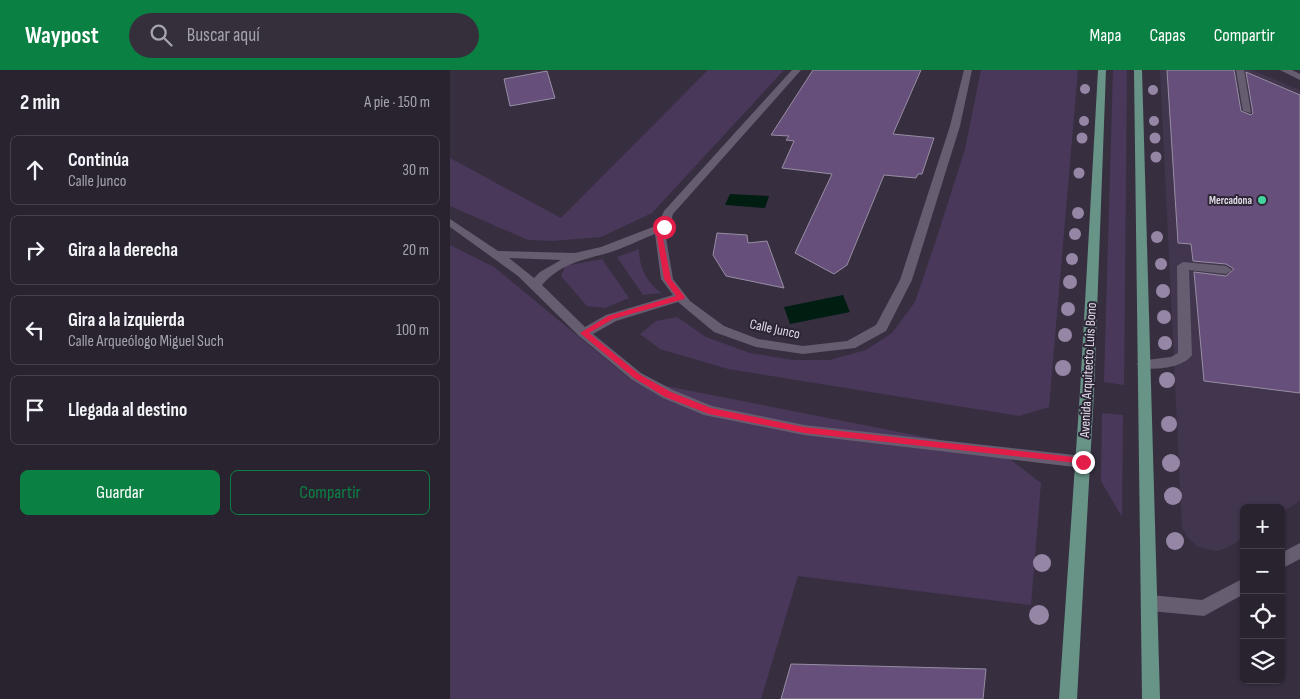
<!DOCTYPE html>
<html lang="es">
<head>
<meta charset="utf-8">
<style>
	:root { --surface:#292330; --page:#352f3c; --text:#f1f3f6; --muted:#a5a4ab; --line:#45404c; --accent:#0b8043 }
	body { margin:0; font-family:"Sofia Sans Condensed",sans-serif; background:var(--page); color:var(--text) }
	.controls { position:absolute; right:15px; bottom:15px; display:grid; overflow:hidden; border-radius:8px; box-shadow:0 1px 4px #0004 }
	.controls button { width:45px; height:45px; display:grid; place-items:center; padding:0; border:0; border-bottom:1px solid var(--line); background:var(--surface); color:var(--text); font:25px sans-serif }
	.stop { position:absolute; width:15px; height:15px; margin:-11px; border:4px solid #e11d48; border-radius:50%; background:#fff }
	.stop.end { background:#e11d48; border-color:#fff; box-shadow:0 1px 5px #0008 }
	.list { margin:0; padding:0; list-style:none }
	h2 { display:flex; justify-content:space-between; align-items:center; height:65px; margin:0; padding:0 20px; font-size:21px }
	h2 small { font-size:16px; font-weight:400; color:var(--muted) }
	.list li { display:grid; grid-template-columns:32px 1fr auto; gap:15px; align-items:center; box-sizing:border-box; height:70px; margin:0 10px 10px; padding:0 10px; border:1px solid var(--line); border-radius:8px }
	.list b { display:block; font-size:19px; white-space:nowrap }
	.list p { margin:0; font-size:16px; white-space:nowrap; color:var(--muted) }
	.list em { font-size:16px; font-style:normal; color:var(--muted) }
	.actions { display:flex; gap:10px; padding:15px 20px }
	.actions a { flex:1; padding:11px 0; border:1px solid var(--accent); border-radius:8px; text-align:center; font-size:18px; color:var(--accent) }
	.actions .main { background:var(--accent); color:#fff }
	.icon { flex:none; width:28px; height:28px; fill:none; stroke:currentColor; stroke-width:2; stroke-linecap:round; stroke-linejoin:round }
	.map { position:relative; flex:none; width:850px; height:629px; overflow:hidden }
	header { display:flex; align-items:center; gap:30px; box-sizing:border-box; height:70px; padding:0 25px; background:var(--accent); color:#fff }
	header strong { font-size:24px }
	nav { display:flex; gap:28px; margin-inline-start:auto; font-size:18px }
	.search { width:350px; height:45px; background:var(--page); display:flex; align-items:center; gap:12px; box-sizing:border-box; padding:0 18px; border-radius:28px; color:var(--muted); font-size:19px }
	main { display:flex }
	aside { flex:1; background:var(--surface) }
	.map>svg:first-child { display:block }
</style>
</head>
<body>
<header>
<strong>Waypost</strong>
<div class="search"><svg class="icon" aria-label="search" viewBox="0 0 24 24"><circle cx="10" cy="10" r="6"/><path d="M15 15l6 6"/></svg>Buscar aquí</div>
<nav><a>Mapa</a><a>Capas</a><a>Compartir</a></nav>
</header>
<main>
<aside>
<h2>2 min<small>A pie · 150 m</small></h2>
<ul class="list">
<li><svg class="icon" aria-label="ahead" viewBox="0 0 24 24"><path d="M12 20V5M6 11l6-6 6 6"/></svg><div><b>Continúa</b><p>Calle Junco</p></div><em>30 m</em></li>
<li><svg class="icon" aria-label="right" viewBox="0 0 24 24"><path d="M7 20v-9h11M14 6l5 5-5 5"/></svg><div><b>Gira a la derecha</b></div><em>20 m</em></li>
<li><svg class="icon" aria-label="left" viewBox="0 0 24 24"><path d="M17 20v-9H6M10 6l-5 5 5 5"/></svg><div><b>Gira a la izquierda</b><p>Calle Arqueólogo Miguel Such</p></div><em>100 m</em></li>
<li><svg class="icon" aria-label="arrive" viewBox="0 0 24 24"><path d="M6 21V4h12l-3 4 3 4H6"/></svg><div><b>Llegada al destino</b></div></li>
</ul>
<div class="actions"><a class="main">Guardar</a><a>Compartir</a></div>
</aside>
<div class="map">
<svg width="850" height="629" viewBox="0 0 850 629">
	<rect width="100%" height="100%" fill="#372f40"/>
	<path fill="#41364d" d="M 710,0 L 802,0 L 850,20 L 850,431 L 831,443 L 831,438 L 794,438 L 794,467 L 777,478 L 767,481 L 748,477 L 737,467 L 732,457 Z"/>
	<path fill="#49385a" d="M 258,0 L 334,0 L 202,143 L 151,167 L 102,171 L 78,170 L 0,136 L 0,88 L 111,148 Z
		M 531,0 L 628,0 L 599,337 L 569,346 L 278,299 L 210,279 L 190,264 L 206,251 L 227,247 L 256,267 L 300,283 L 343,290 L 380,290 L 416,280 L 442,263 L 465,232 L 487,167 L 515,79 Z
		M 663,0 L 677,0 L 674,315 L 654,312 Z
		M 0,175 L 44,197 L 180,309 L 551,382 L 591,413 L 581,535 L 348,506 L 311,629 L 0,629 Z
		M 189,179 C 189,197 197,214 212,223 L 193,225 L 167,187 Z
		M 152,189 L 179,228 L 155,238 L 137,236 L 111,206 L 115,196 Z
		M 652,343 L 673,345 L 672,447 L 651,411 Z"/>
	<path fill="#001d11" d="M 280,124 L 319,126 L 315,138 L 275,135 Z
		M 393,225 L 400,242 L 340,254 L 334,237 Z"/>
	<path fill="#66507b" stroke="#988ea3" d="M 363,0 L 471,0 L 443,64 L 484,68 L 472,104 L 468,104 L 466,108 L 434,105 L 397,195 L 384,204 L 345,183 L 382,104 L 332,98 L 344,71 L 336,70 L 339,66 L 321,65 Z
		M 717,0 L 784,0 L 791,41 L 801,45 L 803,43 L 796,2 L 850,25 L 850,323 L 754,311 L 744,202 L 776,206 L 784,199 L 776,194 L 743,191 L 741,174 L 728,173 Z
		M 97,1 L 105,28 L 60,36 L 54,9 Z
		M 267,163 L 297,165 L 298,173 L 317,171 L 334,218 L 276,206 L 263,185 Z
		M 341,594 L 536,599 L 533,629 L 331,629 Z"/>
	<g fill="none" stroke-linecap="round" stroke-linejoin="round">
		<path fill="#665d70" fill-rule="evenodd" d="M 786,0 L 794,0 L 801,43 L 793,41 Z
			M 733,192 L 776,196 L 782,200 L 776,204 L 739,200 L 742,285 C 733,298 703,301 689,297 L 687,294 L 689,291 L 721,287 L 728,283 L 727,196 Z"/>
		<path fill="#665d70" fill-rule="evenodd" d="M 342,0 L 351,0 L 223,144 L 216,168 L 223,209 L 240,231 L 274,256 L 308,269 L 353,276 L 397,271 L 426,255 L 450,210 L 500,56 L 514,0 L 522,0 L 510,56 L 462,210 L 436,261 L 405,278 L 353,284 L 306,277 L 264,262 L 228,232 L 166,251 L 143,264 L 191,303 L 223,320 L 262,336 L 354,355 L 633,386 L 638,388 L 640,392 L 638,396 L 633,398 L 354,365 L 254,345 L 213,328 L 181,309 L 129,266 L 68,206 L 0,157 L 0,149 L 48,181 L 125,183 L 151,177 L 208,155 L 214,141 ZM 205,164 L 211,209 L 223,225 L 156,245 L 135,257 L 92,215 C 110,194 132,190 158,183 C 174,178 190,170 205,164 ZM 59,188 L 111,190 L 90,202 L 84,208 Z
			M 830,0 L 842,0 L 850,4 L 850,10 Z
			M 850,473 L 850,489 L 831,499 L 831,483 Z
			M 794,508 L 794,524 L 754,546 L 700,541 L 694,538 L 691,533 L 694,528 L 700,525 L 752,530 Z"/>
		<path fill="#689487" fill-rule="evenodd" d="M 648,0 L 656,0 L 644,322 L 627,629 L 609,629 L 630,322 Z
			M 684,0 L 692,0 L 710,629 L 692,629 Z"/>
	</g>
	<g fill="#9686a6">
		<circle cx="635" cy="19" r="5"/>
		<circle cx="703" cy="20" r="5"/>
		<circle cx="634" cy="51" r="5"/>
		<circle cx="704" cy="51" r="5"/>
		<circle cx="632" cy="68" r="5.5"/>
		<circle cx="705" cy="68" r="5.5"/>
		<circle cx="706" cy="87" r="5.5"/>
		<circle cx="629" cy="103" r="5.5"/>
		<circle cx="628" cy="143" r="6"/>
		<circle cx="625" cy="164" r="6"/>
		<circle cx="707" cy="167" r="6"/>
		<circle cx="622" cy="189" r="6"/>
		<circle cx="711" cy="194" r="6"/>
		<circle cx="620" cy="212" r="7"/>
		<circle cx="713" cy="221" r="7"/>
		<circle cx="618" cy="239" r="7"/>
		<circle cx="714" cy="247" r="7"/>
		<circle cx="615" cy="265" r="7"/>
		<circle cx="715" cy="273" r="7"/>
		<circle cx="613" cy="298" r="8"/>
		<circle cx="717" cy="310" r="8"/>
		<circle cx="719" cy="354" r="8"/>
		<circle cx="721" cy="393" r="9"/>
		<circle cx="723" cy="426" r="9"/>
		<circle cx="725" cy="471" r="9"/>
		<circle cx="592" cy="493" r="9"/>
		<circle cx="589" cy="545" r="10"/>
	</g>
	<path fill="#e11d48" d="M 211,155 L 217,157 L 213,168 L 221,209 L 235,227 L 234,229 L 163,249 L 139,263 L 189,304 L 221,322 L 261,338 L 354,357 L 633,388 L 636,389 L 636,394 L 354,363 L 259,344 L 215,327 L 184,308 L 130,263 L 158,246 L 226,226 L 214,209 L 207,168 Z"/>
	<circle fill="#45d49f" stroke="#2d2536" stroke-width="2" cx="812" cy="130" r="5"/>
	<g text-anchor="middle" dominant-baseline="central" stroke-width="4" stroke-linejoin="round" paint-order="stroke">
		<g font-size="11" font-weight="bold" fill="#e0dbe6" stroke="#2d2536" text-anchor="end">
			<text x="802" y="130">Mercadona</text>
		</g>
		<g font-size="14" fill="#e0dbe6" stroke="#2d2536">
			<text transform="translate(325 259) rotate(12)">Calle Junco</text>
			<text transform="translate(638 300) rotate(-87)">Avenida Arquitecto Luis Bono</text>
		</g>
	</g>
</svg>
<div class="controls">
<button>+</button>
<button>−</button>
<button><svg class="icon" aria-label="locate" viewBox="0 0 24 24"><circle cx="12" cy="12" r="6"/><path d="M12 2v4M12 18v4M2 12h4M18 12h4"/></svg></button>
<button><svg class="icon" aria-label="layers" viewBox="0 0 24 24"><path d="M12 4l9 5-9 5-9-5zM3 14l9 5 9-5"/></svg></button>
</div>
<div class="stop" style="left:214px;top:157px"></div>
<div class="stop end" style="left:633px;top:392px"></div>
</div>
</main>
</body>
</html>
